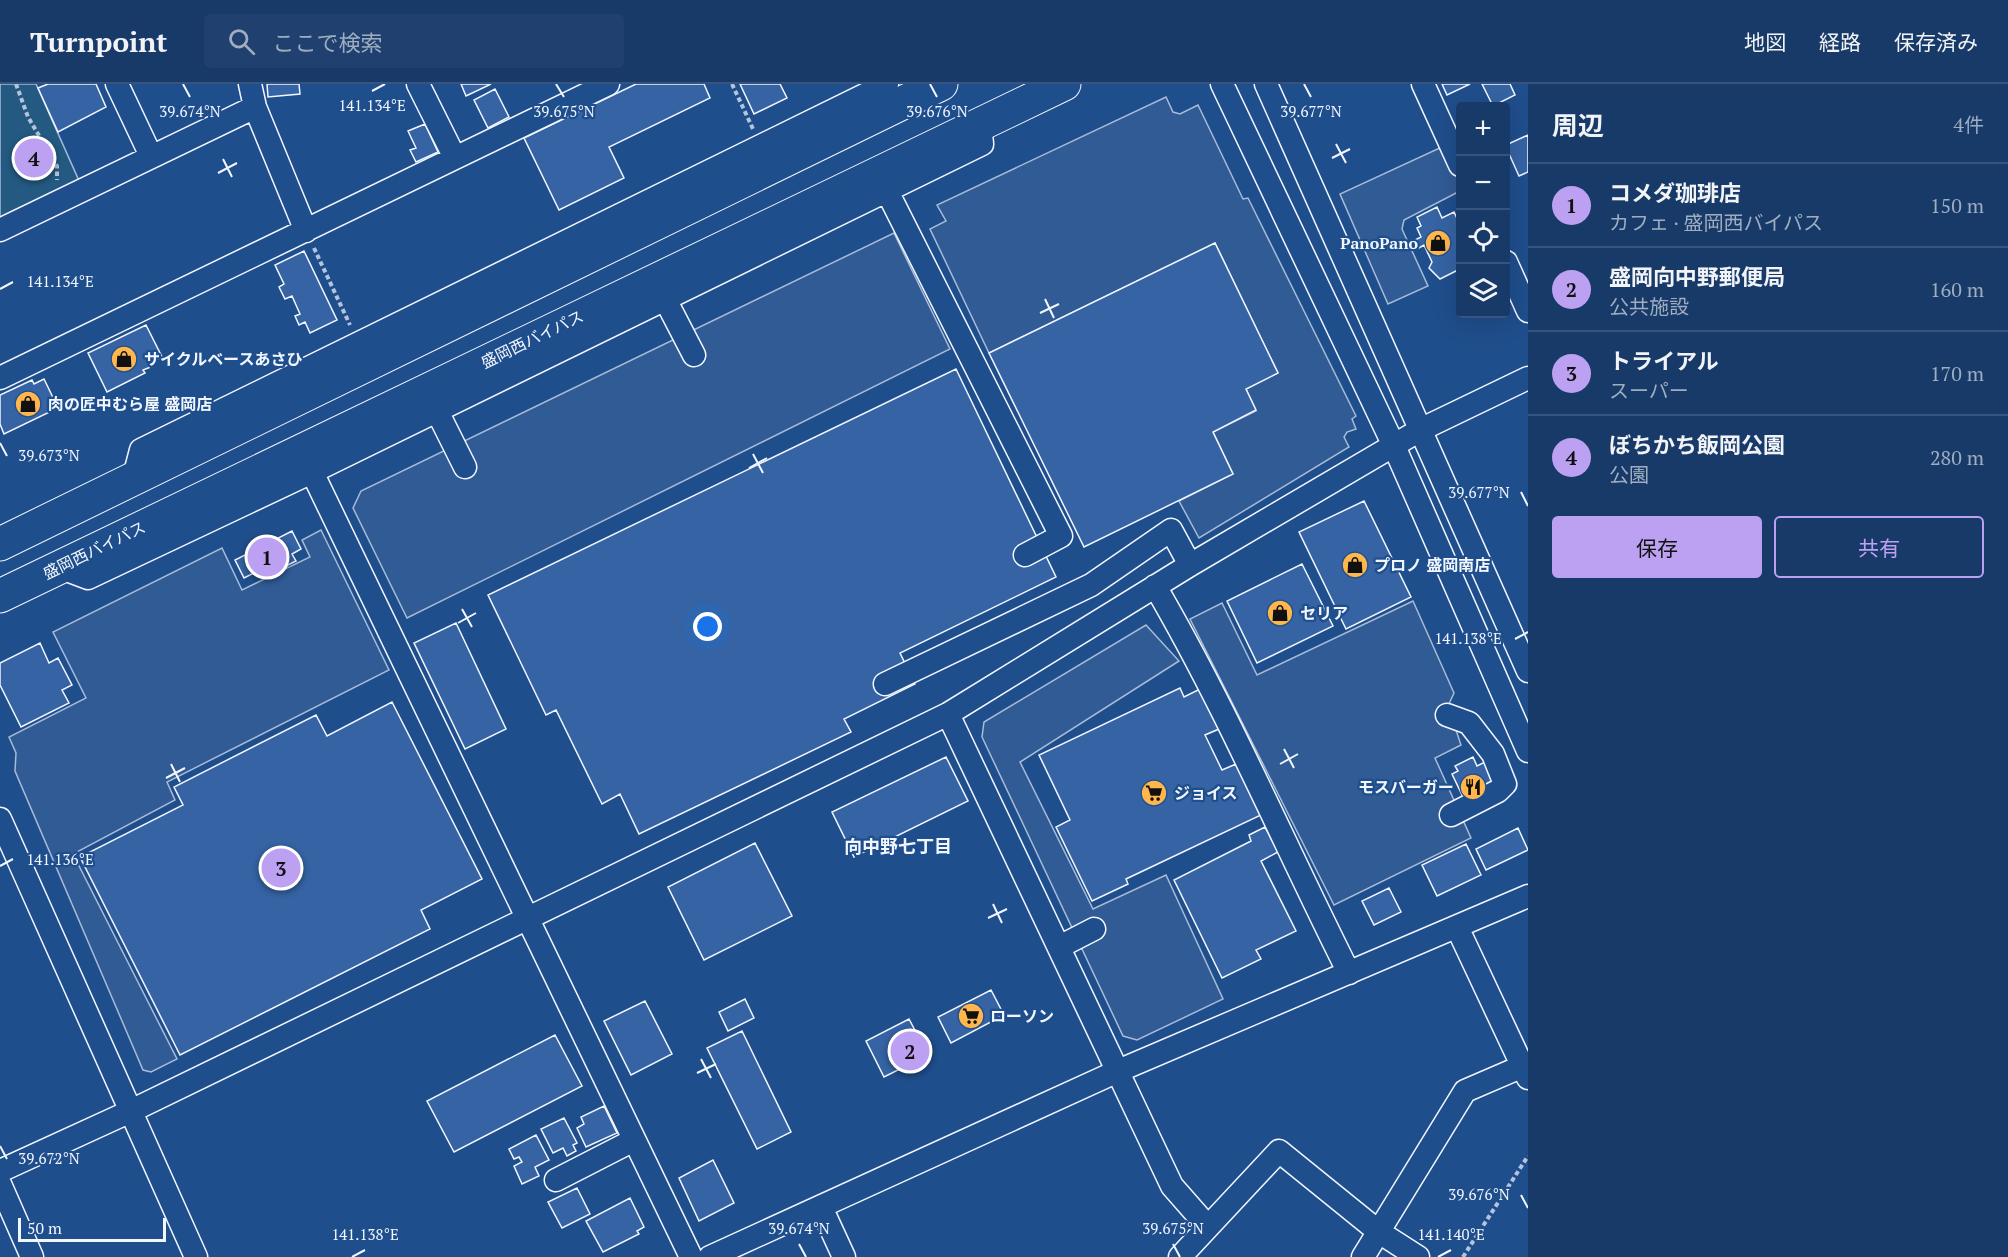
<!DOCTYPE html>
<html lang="ja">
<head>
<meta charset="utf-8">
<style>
	:root { --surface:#173a69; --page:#20416f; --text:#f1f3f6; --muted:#9eadc0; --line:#36547d; --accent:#bca0f2 }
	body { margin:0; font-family:"PT Serif","Noto Sans JP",serif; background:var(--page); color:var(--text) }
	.controls { position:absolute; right:18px; top:18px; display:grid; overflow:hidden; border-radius:6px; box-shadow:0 6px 24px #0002 }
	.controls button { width:54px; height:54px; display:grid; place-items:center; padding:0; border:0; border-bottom:2px solid var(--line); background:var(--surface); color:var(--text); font:30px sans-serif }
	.scale { position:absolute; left:18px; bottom:15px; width:148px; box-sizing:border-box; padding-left:6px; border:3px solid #f2f6ff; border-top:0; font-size:16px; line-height:21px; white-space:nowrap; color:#f2f6ff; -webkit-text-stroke:4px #1f4e8c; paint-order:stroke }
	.you { position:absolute; left:708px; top:543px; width:21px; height:21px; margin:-15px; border:4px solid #fff; border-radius:50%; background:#1a73e8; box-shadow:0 0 0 9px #1a73e833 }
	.badge { display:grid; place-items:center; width:39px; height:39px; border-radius:50%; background:var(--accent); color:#111; font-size:20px; font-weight:700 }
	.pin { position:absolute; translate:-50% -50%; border:3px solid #fff; box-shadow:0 2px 6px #0006 }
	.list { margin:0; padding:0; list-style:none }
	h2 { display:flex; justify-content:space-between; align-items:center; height:78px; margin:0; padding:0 24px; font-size:26px }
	h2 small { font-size:20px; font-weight:400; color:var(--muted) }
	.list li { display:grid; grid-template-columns:39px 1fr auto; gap:18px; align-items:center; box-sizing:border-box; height:84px; padding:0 24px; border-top:2px solid var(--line) }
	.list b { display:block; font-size:22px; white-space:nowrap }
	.list p { margin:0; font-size:20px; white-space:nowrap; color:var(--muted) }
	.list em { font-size:20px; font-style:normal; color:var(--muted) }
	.actions { display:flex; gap:12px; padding:18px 24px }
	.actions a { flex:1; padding:14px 0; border:2px solid var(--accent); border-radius:6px; text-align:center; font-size:21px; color:var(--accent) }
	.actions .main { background:var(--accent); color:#111 }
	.icon { flex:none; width:33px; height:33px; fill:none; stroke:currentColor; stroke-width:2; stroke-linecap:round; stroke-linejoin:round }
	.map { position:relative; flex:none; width:1528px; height:1173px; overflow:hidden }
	header { display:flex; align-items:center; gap:36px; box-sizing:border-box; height:84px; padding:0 30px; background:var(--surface); border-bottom:2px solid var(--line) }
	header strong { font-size:28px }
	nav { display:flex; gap:33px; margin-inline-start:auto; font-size:21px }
	.search { width:420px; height:54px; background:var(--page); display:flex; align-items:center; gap:15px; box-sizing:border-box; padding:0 21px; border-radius:6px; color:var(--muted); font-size:22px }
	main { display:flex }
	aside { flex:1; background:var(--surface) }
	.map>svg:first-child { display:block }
</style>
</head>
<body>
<header>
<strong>Turnpoint</strong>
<div class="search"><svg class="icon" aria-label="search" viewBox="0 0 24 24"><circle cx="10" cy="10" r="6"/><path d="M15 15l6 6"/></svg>ここで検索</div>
<nav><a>地図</a><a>経路</a><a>保存済み</a></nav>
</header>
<main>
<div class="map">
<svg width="1528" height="1173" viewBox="0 0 1528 1173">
	<rect width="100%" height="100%" fill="#1f4e8c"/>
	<path fill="#245a82" stroke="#a8bbd7" stroke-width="1.5" d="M 0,0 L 36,0 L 80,99 L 0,138 Z"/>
	<path fill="#305b95" stroke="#a8bbd7" stroke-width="1.5" d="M 1166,13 L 1173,28 L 1180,30 L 1198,21 L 1243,115 L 1248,114 L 1356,332 L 1352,335 L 1356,345 L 1347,348 L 1344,353 L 1349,363 L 1199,454 L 1179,417 L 1233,390 L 1213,348 L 1256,327 L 1246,305 L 1278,289 L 1215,159 L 989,269 L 930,145 L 946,137 L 937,121 Z
		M 1444,62 L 1460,98 L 1460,107 L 1404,136 L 1402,145 L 1428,202 L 1388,220 L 1340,110 Z
		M 894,149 L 950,265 L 407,534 L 353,424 L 361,407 Z
		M 321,446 L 389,586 L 167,698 L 175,716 L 73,770 L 177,975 L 151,988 L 143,986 L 15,687 L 16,669 L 9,653 L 86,614 L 53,548 L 222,464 L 242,506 L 310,473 L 302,456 Z
		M 1413,517 L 1454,609 L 1448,622 L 1461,661 L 1435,674 L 1471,754 L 1334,821 L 1190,535 L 1222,519 L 1257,591 Z
		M 1146,541 L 1179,577 L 1020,678 L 1093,825 L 1166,791 L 1223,915 L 1137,956 L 1123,952 L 982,653 L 984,638 Z"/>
	<path fill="#3563a3" stroke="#f2f6ff" stroke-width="1.5" d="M 48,0 L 96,0 L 106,23 L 58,48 L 38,4 Z
		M 267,0 L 299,0 L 300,10 L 268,13 Z
		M 461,0 L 491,0 L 466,12 Z
		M 636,0 L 704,0 L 710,14 L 609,63 L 624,94 L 559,126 L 524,54 Z
		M 740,0 L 780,0 L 787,14 L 754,30 Z
		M 1442,0 L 1470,0 L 1447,11 Z
		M 1482,0 L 1510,0 L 1515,11 L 1493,22 Z
		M 495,5 L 509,33 L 488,44 L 474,16 Z
		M 425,40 L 438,68 L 416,78 L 410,66 L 416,64 L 408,47 Z
		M 1528,51 L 1528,88 L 1519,92 L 1510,72 L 1506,70 L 1506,61 Z
		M 1437,123 L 1442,134 L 1454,128 L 1460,141 L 1460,185 L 1440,195 L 1429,184 L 1432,178 L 1424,161 L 1419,164 L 1415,156 L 1421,153 L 1417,144 L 1421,142 L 1417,133 Z
		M 1215,159 L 1278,289 L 1246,305 L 1256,326 L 1213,348 L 1233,390 L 1084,463 L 989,269 Z
		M 304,167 L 337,236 L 310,249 L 305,238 L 299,241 L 295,232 L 300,230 L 292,212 L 285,215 L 279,203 L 284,200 L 275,181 Z
		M 146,241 L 162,273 L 151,278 L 153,282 L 143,286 L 145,289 L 107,308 L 88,269 Z
		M 956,285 L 1056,493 L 900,569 L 915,600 L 844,635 L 851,648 L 639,750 L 620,710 L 602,720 L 556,626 L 546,631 L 488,511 Z
		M 44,295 L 58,324 L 4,350 L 0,340 L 0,311 L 32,296 L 34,300 Z
		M 1364,417 L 1411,513 L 1346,545 L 1299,448 Z
		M 292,447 L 301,465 L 292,470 L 296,477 L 278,486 L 274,479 L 244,494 L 235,476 Z
		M 1302,480 L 1333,542 L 1257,579 L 1227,517 Z
		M 456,539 L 506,645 L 465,665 L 414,559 Z
		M 40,559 L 49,579 L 58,574 L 72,601 L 62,606 L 69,619 L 21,643 L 0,601 L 0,579 Z
		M 1180,604 L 1184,613 L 1200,605 L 1219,645 L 1205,651 L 1222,686 L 1236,680 L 1261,731 L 1126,795 L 1128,800 L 1092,817 L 1056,743 L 1070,736 L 1039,671 Z
		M 392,618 L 482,795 L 421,826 L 430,845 L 180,971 L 80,773 L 183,721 L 174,703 L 316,631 L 327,652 Z
		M 946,673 L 968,717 L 854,773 L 832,728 Z
		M 1473,673 L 1477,682 L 1487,677 L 1497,698 L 1464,715 L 1452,690 L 1458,687 L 1455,682 Z
		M 1265,743 L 1278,768 L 1261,777 L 1296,847 L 1256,866 L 1261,875 L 1222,894 L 1174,796 L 1251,757 L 1249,751 Z
		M 1518,744 L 1528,766 L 1486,786 L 1476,765 Z
		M 755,759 L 792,832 L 704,876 L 668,803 Z
		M 1466,760 L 1481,791 L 1437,812 L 1422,781 Z
		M 1389,804 L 1401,828 L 1374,841 L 1362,817 Z
		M 991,906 L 1004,931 L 951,959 L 938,933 Z
		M 745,915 L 754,934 L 728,947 L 719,928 Z
		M 645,917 L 672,970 L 631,991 L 604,937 Z
		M 909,935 L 928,971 L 884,993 L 866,957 Z
		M 742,947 L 791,1048 L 757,1065 L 707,964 Z
		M 555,951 L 582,1002 L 454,1068 L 427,1017 Z
		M 604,1022 L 617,1049 L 586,1063 L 577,1044 L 584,1040 L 581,1033 Z
		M 564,1034 L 577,1059 L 573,1061 L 576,1067 L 567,1072 L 563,1064 L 553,1069 L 541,1045 Z
		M 536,1051 L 549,1076 L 535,1083 L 539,1092 L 522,1100 L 514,1082 L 522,1078 L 519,1073 L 514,1075 L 509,1065 Z
		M 713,1076 L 734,1119 L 699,1137 L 679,1094 Z
		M 577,1104 L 590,1130 L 562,1144 L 548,1118 Z
		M 630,1114 L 644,1143 L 637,1147 L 639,1150 L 603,1168 L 586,1137 Z"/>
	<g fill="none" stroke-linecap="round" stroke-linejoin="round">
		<g stroke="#f2f6ff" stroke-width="25">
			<path id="minor" d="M 117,0 L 151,72
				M 250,0 L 255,23 L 306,147
				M 418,0 L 454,72
				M 1222,0 L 1394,362 L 1528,667
				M 1266,0 L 1528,587
				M 1423,0 L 1460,81
				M 887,107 L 1061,452 L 1025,471
				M 0,146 L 255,23
				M 1506,178 L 1528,227
				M 665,215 L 694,271
				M 0,294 L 608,0
				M 437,327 L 465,383
				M 312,388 L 691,1173
				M 134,393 L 141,366 L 887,0
				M 59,483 L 88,494 L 312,388 L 982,60 L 980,39
				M 1155,502 C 1228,627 1284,760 1349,889
				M 885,600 L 1091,501 L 1171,446 L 1190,481
				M 948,630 L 1172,1102 L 1208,1143
				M 1447,631 L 1469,639 L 1493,670 L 1505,700 L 1498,707 L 1451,731
				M 0,735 L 196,1173
				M 1457,843 L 1528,994
				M 1059,863 L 1094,845
				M 0,1087 L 131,1027 L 948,630 L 1190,481 L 1420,346 L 1528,294
				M 556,1096 L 634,1056
				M 0,1100 L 32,1173
				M 821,1123 L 844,1173
				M 710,1173 L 1118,987 L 1528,812
				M 1180,1173 L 1279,1067 L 1379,1148 L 1418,1173
				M 1363,1173 L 1465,1007 L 1523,982"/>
		</g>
		<g stroke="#f2f6ff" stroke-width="35">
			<path id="highway" d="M 0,460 L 941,0
				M 0,512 L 1064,0"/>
		</g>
		<path stroke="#b3c4dc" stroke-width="4" stroke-dasharray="4.5 3" stroke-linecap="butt" d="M 16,0 L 28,33 L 57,82 L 57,96
			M 732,0 L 753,45
			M 314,164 L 350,241
			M 1463,1173 L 1528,1072"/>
		<use href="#minor" stroke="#1f4e8c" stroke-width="22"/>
		<use href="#highway" stroke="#1f4e8c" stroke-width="33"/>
	</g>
	<path fill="none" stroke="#f2f6ff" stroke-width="2" d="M 183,0 L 190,13M 556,0 L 564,13M 930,0 L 937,13M 1304,0 L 1311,13M 372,7 L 385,0M 1336,60 L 1346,79M 1332,74 L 1350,65M 223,75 L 232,93M 218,89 L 237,79M 0,205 L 13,198M 1045,215 L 1054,234M 1040,229 L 1059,220M 0,359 L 7,372M 753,370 L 763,389M 749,384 L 767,374M 1521,408 L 1528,422M 462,525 L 472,543M 458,539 L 476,529M 1515,555 L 1528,548M 1284,665 L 1294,684M 171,680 L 180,698M 1280,680 L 1298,670M 166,694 L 185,684M 0,782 L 13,775M 993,820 L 1002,839M 988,834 L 1007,825M 701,975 L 711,994M 697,989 L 716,980M 0,1062 L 7,1075M 1521,1111 L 1528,1124M 799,1160 L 806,1173M 1173,1160 L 1180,1173M 352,1173 L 365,1166M 1438,1173 L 1451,1166"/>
	<defs>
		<g id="shop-disc" transform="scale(1.35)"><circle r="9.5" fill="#ffb74d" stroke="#1f4e8c"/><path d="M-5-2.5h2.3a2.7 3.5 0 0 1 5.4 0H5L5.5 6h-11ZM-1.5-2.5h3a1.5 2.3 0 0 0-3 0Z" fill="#111"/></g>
		<g id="restaurant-disc" transform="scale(1.35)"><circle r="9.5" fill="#ffb74d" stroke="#1f4e8c"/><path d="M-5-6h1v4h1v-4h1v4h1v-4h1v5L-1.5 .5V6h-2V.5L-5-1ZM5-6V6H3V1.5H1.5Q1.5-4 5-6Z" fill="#111"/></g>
		<g id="supermarket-disc" transform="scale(1.35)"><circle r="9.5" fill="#ffb74d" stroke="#1f4e8c"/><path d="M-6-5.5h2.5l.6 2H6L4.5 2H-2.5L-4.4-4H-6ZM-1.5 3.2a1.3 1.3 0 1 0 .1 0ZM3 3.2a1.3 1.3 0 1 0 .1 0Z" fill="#111"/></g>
	</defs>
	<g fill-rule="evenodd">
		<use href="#shop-disc" x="1438" y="159"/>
		<use href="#shop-disc" x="124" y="275"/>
		<use href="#shop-disc" x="28" y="320"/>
		<use href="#shop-disc" x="1355" y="481"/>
		<use href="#shop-disc" x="1280" y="529"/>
		<use href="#restaurant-disc" x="1473" y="703"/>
		<use href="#supermarket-disc" x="1154" y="709"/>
		<use href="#supermarket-disc" x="971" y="932"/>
	</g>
	<g text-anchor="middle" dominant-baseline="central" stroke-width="4.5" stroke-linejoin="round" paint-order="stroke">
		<g font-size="16" font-weight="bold" fill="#f2f6ff" stroke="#1f4e8c" text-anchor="start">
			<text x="1418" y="159" text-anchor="end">PanoPano</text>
			<text x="144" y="275">サイクルベースあさひ</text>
			<text x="48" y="320">肉の匠中むら屋 盛岡店</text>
			<text x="1374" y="481">プロノ 盛岡南店</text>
			<text x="1300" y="529">セリア</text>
			<text x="1454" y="703" text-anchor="end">モスバーガー</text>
			<text x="1174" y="709">ジョイス</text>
			<text x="990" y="932">ローソン</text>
		</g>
		<g font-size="16" fill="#f2f6ff" stroke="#1f4e8c">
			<text transform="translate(532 255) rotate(-26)">盛岡西バイパス</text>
			<text transform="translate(94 466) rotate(-26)">盛岡西バイパス</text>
		</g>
		<g font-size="18" font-weight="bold" fill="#f2f6ff" stroke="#1f4e8c">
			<text x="898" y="762">向中野七丁目</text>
		</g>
	</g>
	<g font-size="15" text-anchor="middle" fill="#f2f6ff" stroke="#1f4e8c" stroke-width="4.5" stroke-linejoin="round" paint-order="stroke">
		<text x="372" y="27">141.134°E</text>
		<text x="190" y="33">39.674°N</text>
		<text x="564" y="33">39.675°N</text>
		<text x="937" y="33">39.676°N</text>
		<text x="1311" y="33">39.677°N</text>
		<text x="60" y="203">141.134°E</text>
		<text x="49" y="377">39.673°N</text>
		<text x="1479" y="414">39.677°N</text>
		<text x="1468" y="560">141.138°E</text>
		<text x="60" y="781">141.136°E</text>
		<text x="49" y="1080">39.672°N</text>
		<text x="1479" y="1116">39.676°N</text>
		<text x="799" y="1150">39.674°N</text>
		<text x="1173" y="1150">39.675°N</text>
		<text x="365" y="1156">141.138°E</text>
		<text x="1451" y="1156">141.140°E</text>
	</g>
</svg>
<div class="controls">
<button>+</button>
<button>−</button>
<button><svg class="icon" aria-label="locate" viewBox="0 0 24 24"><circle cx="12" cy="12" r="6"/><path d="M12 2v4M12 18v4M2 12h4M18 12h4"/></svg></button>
<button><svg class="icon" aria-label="layers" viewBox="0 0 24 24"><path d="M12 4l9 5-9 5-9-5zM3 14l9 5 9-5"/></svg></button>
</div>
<div class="scale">50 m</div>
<div class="you"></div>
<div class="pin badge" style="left:267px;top:473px">1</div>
<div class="pin badge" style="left:910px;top:967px">2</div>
<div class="pin badge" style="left:281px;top:784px">3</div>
<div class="pin badge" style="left:34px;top:74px">4</div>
</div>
<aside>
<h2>周辺<small>4件</small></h2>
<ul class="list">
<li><span class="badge">1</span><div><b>コメダ珈琲店</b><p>カフェ · 盛岡西バイパス</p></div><em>150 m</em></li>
<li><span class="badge">2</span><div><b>盛岡向中野郵便局</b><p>公共施設</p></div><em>160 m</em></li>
<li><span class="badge">3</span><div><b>トライアル</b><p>スーパー</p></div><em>170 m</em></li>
<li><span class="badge">4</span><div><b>ぼちかち飯岡公園</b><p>公園</p></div><em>280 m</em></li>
</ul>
<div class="actions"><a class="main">保存</a><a>共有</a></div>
</aside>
</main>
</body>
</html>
